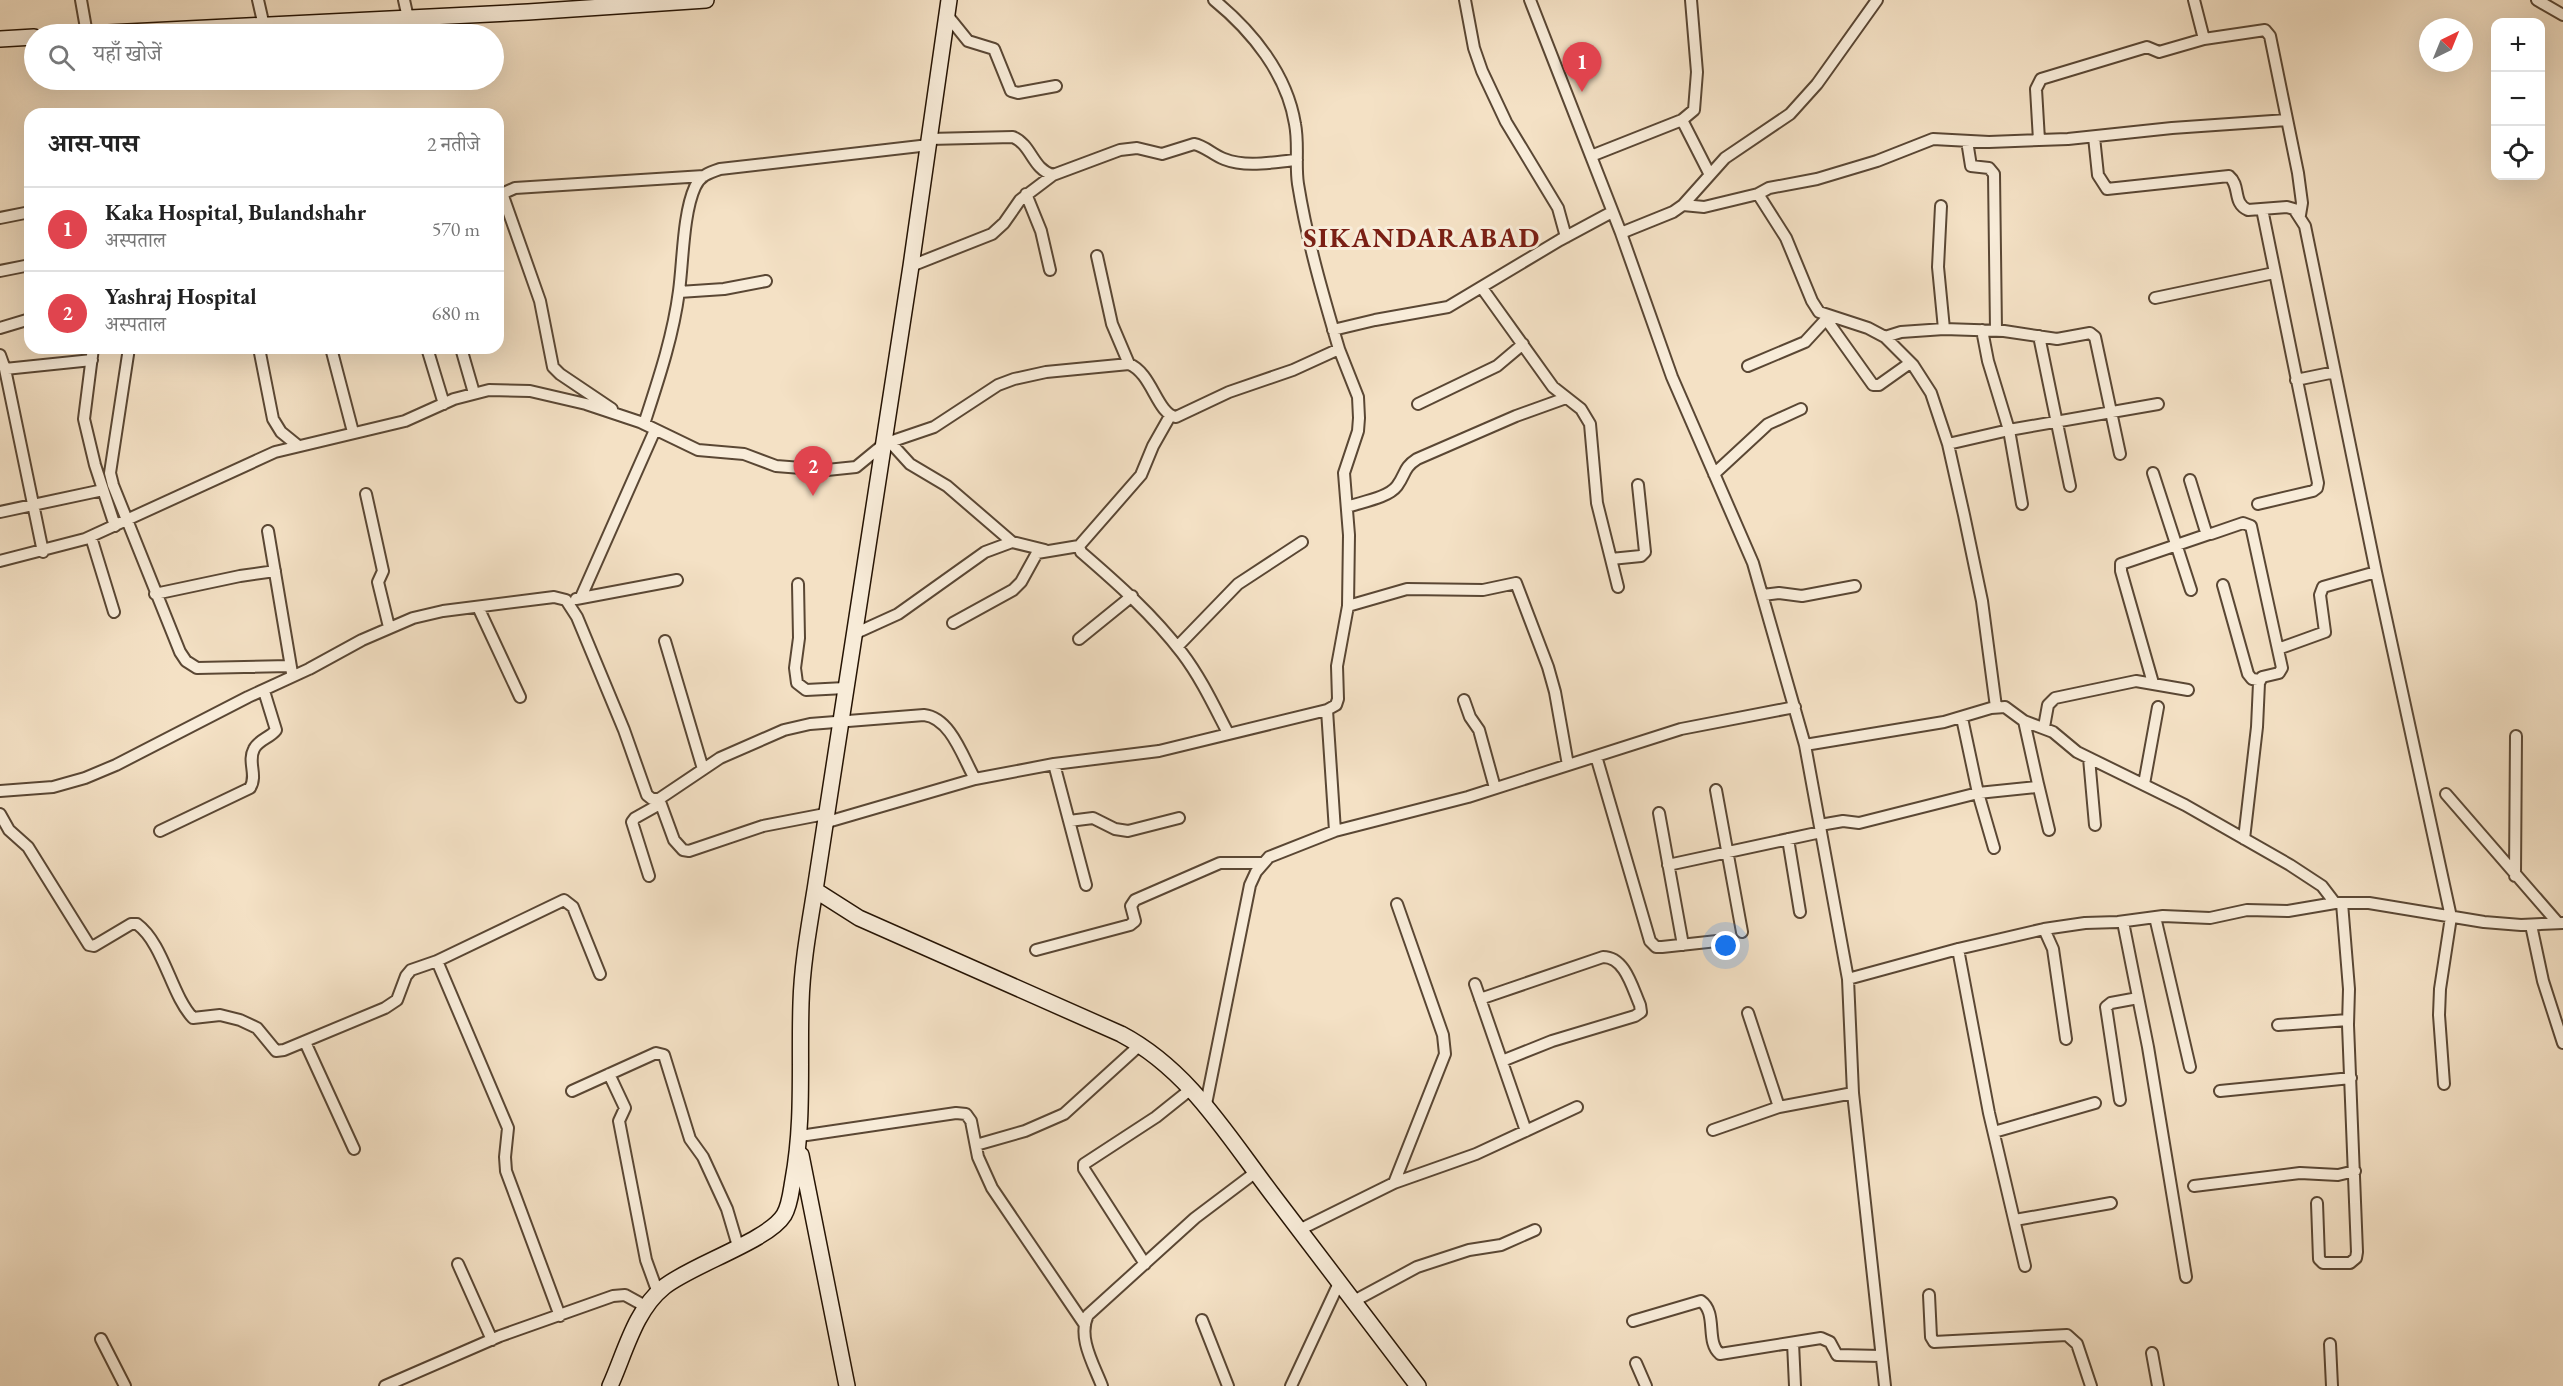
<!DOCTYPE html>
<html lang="hi">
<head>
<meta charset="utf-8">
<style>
	:root { --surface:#fff; --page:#f6f6f6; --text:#222; --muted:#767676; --line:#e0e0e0; --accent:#7c3aed }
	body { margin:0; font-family:"EB Garamond","Noto Serif Devanagari",serif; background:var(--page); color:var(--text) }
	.controls { position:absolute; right:18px; top:18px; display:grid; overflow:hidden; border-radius:12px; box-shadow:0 6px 24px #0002 }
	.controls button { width:54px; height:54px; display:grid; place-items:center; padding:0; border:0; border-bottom:2px solid var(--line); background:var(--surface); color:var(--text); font:30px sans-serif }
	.compass { position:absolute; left:2419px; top:18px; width:54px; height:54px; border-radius:50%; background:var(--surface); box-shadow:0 6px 24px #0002; rotate:43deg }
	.you { position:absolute; left:1726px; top:946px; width:21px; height:21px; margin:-15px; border:4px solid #fff; border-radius:50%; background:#1a73e8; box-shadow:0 0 0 9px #1a73e833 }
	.badge { display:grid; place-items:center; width:39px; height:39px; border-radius:50%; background:var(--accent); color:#fff; font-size:20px; font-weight:700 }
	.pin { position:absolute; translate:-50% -50px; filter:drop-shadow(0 2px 3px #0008) }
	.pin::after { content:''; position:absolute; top:32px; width:21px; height:18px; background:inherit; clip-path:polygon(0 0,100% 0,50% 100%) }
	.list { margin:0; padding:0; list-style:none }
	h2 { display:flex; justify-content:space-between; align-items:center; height:78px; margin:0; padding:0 24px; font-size:26px }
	h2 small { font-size:20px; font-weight:400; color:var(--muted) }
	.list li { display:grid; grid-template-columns:39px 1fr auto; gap:18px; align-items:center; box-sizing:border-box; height:84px; padding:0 24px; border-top:2px solid var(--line) }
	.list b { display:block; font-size:22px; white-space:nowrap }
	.list p { margin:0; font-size:20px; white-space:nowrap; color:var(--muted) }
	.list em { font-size:20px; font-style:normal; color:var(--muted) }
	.icon { flex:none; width:33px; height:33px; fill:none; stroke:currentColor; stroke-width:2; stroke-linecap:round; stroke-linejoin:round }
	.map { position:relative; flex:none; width:2563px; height:1386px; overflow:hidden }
	.search { position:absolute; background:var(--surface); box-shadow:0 6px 24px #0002; left:24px; top:24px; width:480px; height:66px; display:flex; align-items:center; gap:15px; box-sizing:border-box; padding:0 21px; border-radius:33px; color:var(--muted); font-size:22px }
	.panel { position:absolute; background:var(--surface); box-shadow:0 6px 24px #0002; left:24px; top:108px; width:480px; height:246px; border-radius:18px }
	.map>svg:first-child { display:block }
</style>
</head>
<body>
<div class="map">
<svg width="2563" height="1386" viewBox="0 0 2563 1386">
	<rect width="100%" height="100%" fill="#f4e1c5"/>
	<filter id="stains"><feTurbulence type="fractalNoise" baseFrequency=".00333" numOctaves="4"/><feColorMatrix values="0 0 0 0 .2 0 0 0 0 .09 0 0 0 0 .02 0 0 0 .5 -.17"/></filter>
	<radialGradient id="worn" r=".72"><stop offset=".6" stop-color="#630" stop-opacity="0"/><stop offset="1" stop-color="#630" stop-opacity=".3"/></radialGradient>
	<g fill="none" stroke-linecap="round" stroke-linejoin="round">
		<g stroke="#5a4734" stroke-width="14">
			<path id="street" d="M 81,0 L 87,34
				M 258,0 L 264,26
				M 404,0 L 408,18
				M 1214,0 C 1252,31 1287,74 1295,124 C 1299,144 1295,164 1298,184 C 1307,240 1323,295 1339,349
				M 1465,0 L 1474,48 L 1482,71 L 1506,122 L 1558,208 L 1566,237
				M 1530,0 L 1621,233 L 1672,377 L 1753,563 L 1805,745 L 1848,979 L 1853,1093 L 1885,1386
				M 2194,0 L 2204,39
				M 2537,0 L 2563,15
				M 947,15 L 968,41 L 994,49 L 1011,91 L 1018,93 L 1056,86
				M 1682,120 L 1709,173
				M 2094,137 L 2098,175 L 2107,189 L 2229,176 C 2241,186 2232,203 2248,210 L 2287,207 L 2294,209 L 2305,226 L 2376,572 L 2451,917 L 2440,989 L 2439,1015 L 2444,1084
				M 929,139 L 1013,137 C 1032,145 1032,169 1053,175 L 1120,150 L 1137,148 L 1162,154 L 1194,144 C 1205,146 1213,155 1224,159 C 1247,168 1273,162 1297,160
				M 2039,140 L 2036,89 L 2041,79 L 2147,47 L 2159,52 L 2204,39 L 2265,30 L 2270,36 L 2298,173 L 2302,203 L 2300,215
				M 1967,141 L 1971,166 L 1989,168 L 1994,174 L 1996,330
				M 1591,156 L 1682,120 L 1694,110 L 1697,72 L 1691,0
				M 1026,194 L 1041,231 L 1050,270
				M 1758,194 L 1769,188 L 1817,179 L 1877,161 L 1933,139 L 1989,142 L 2068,139 L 2172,128 L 2287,120
				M 1683,205 L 1704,207 L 1758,194 L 1786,238 L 1812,301 L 1819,312 L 1868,328 L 1885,337 L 1913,365 L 1931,393 L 1948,444 L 1964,515 L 1982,601 L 1996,707
				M 1941,206 L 1938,267 L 1944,329
				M 0,218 L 30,212
				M 1621,233 L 1673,212 L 1683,205 L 1725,158 L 1790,114 L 1817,84 L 1877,0
				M 1097,256 L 1112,324 L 1129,364
				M 911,266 L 992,234 L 1004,223 L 1020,200 L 1053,175
				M 0,271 L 30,265
				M 1482,288 L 1553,387 L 1581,409 L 1590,424 L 1597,503 L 1618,587
				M 679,292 L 724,289 L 766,281
				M 2155,298 L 2274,273
				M 1826,319 L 1873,385 L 1879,385 L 1910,363
				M 0,328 L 30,319
				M 1333,330 L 1375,320 L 1448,307 L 1560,240 L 1612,212
				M 1982,330 L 1988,361 L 2009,430 L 2022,504
				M 2039,336 L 2070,486
				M 1885,337 L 1901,332 L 1944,329 L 2004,331 L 2057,339 L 2090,333 L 2095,337 L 2120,454
				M 93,348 L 84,419 L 95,465 L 115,526
				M 129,348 L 110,473 L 113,485 L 180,652 L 186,661 L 197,668 L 290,666
				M 259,348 L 273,419 L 281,432 L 297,445
				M 331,348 L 353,432
				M 427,348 L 444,404
				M 461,348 L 474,393
				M 0,355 L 5,369 L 43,552
				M 1748,366 L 1805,342 L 1829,316
				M 5,369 L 92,360
				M 2296,380 L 2335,372
				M 1418,404 L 1497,366 L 1523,344
				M 612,409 L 560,374 L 553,367 L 540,301 L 503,196 L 506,192 L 515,188 L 704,176
				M 1170,416 L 1153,446 L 1141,475 L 1079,546 L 1081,552 C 1117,583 1153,615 1182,653 C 1201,678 1214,706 1228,733
				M 644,424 C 658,381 673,337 679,291 C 683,262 683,213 695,187 C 700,176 708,173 720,169 L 929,145
				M 890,442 L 910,464 L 947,486 L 1012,542 L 1045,550
				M 1948,444 L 2009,430 L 2158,404
				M 2153,473 L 2191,590
				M 1714,474 L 1768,424 L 1801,409
				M 2190,480 L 2206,532 L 2211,534 L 2243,523 L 2251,526 L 2282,668 L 2279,673 L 2262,677 L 2259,683 L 2257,727 L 2244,839
				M 366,494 L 383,571 L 378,582 L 389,627
				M 2258,504 L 2313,491 L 2317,488 L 2318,483 L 2262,209
				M 1347,507 C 1361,502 1388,498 1397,486 C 1406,474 1403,468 1417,459 L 1516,416 L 1566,398
				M 0,512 L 103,490
				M 268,531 L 292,673
				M 91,537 L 114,612
				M 1611,559 L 1641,556 L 1645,552 L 1638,485
				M 0,561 L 85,539 L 275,452 L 405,421 L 454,399 L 489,390 L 530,391 L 586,404 L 640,422 L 698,450 L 744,454 L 776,466 L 827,470 L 856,467 L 884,444 L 934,427 L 998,385 L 1014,379 L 1046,372 L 1129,364 C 1152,373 1157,414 1176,417 L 1229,392 L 1293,370 L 1339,349 L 1358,397 L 1359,418 L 1358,431 L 1344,473 L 1349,535 L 1348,606 L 1337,666 L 1338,699 L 1336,705 L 1327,710
				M 798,584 L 799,638 L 795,668 L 797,683 L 806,690 L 845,688
				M 2223,585 L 2248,674 L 2252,679 L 2260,680
				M 155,594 L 240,576 L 275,571
				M 1763,595 L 1779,593 L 1802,596 L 1855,586
				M 581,597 L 655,430
				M 576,599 L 677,580
				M 1348,606 L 1407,589 L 1483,590 L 1516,583 L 1548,667 L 1555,692 L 1568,765
				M 478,607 L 520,697
				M 953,623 L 1013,590 L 1021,582 L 1037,553 L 1079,546
				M 854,634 L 898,614 L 985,552 L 1012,542
				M 1079,639 L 1132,596
				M 665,641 L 703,769
				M 1177,647 L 1238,584 L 1302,542
				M 2278,649 L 2325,632 L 2320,595 L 2323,587 L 2376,572
				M 2153,683 L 2121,571 L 2121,564 L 2209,534
				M 1464,700 L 1470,717 L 1479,730 L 1495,788
				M 1962,718 L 1978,793 L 1994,848
				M 2044,727 L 2048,705 L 2055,698 L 2136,681 L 2188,690
				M 1805,745 L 1944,722 L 1991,708 L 2005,707 L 2024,721 L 2053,732 L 2077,752 L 2185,805 L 2290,865 L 2322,886 L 2335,903
				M 1596,756 L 1650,941 L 1656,947 L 1662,947 L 1717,941
				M 2089,758 L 2095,825
				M 1054,764 L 1086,885
				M 2038,784 L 2049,830
				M 2144,784 L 2158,707
				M 1716,790 L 1742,932
				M 0,791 L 53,787 L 85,778 L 116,765 L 248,697 L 309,669 L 362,640 L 413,618 L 443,611 L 554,597 L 566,600 L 577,617 L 624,730 L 647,795 L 652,799 L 659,799 L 720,758 L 784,730 L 810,724 L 924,715 C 951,718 963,758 975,779
				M 2446,794 L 2558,923
				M 659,799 L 674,840 L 683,850 L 689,851 L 763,826 L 825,814
				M 1659,813 L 1683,945
				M 0,814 L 9,830 L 28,847 L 89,945 L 94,946 L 131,924 L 137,924 C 164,944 171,995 193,1018 L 220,1015 L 240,1020 L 257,1028 L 276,1051 L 284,1050 L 385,1008 L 397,1000 L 406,976 L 411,970 L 437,961 L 564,900 L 573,907 L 600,974
				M 1069,821 L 1093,818 L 1115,829 L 1128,831 L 1179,818
				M 824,823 L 975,779 L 1054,764 L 1159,751 L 1327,710 L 1335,831
				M 1820,825 L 1843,821 L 1859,823 L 1978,793 L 2036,787 L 2038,784 L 2024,721
				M 160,831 L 250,788 C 258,775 247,762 254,749 C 258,740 270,738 276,730 L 264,691
				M 1788,839 L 1800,912
				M 1668,865 L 1821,832
				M 649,876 L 632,822 L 635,818 L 660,804
				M 2515,876 L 2516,736
				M 2155,917 L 2190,1067
				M 2123,922 L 2148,1047 L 2186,1277
				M 2531,925 L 2543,981 L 2563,1043
				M 2044,929 L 2053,949 L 2066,1039
				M 1958,949 L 1989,1113 L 2025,1266
				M 1036,950 L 1130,925 L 1135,921 L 1131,906 L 1135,900 L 1220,863 L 1262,863
				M 437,961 L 508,1128 L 505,1157 L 506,1171 L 560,1316
				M 1848,979 L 1958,949 L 2044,929 L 2085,923 L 2118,922 L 2163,916 L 2210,918 L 2247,910 L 2288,911 L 2335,903 L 2369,903 L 2484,922 L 2521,925 L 2563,923
				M 1475,984 L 1526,1131
				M 1480,999 L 1603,957 C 1625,957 1632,987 1640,1005 L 1641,1012 L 1635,1016 L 1552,1041 L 1502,1061
				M 1748,1013 L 1779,1107
				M 2278,1025 L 2348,1020
				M 305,1042 L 354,1149
				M 609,1074 L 625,1108 L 619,1121 L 646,1260 L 658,1293
				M 572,1091 L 656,1053 L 664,1055 L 690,1139 L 703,1157 L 727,1209 L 738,1246
				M 2220,1091 L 2351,1078
				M 2120,1100 L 2106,1007 L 2111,1003 L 2138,998
				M 1206,1104 L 1250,885 L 1256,872 L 1269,857 L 1335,831 L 1468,797 L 1681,729 L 1795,707
				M 1713,1130 L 1779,1107 L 1853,1093
				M 1994,1132 L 2095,1103
				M 800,1136 L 956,1113 L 966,1114 L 971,1121 L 978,1157 L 992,1188 L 1085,1325
				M 976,1145 L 1025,1131 L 1064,1114 L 1141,1044
				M 1394,1183 L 1445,1054 L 1443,1035 L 1397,904
				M 2194,1186 L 2300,1173 L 2338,1175 L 2355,1171
				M 2317,1203 L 2319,1259 L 2323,1263 L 2350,1263 L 2356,1258 L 2357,1252 L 2348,1025 L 2349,989 L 2342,903
				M 2015,1220 L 2111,1203
				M 1299,1230 L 1394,1183 L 1476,1154 L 1577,1107
				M 458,1264 L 492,1340
				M 1145,1264 L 1084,1169 L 1084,1164 L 1156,1117 L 1191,1089
				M 1929,1295 L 1931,1337 L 1934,1342 L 2067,1335 L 2077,1344 L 2091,1386
				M 1354,1301 L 1417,1267 L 1469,1250 L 1501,1245 L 1535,1230
				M 1202,1320 L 1228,1386
				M 1633,1321 L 1701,1301 C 1718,1313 1705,1342 1720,1354 L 1821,1338 L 1830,1342 L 1837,1355 L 1881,1356
				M 101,1339 L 125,1386
				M 1793,1343 L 1795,1386
				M 2330,1344 L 2332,1386
				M 2152,1353 L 2158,1386
				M 1636,1363 L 1646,1386
				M 385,1386 L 500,1336 L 613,1296 L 625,1295 L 645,1306
				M 1102,1386 C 1094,1365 1077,1337 1088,1315 L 1195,1218 L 1256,1172
				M 1291,1386 L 1339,1283"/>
		</g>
		<g stroke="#261404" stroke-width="18">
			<path id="secondary" d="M 949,0 L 911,266 L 815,890 L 859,918 L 1121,1034 C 1189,1070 1227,1135 1272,1194 C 1321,1258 1370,1322 1418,1386
				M 88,34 L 528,12 L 706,0
				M 0,39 L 34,37
				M 801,1155 L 847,1386
				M 610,1386 C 625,1353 635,1310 664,1287 C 691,1265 768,1241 784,1215 C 790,1205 791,1191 793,1180 C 804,1121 799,1063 801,1003 C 802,965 809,927 815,890"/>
		</g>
		<use href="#street" stroke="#f8ecd9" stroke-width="10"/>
		<use href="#secondary" stroke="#f8ecd9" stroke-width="15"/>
	</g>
	<g text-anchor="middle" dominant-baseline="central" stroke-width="6" stroke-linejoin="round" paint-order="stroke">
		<g font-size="27" font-weight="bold" letter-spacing="1.5" fill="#7a1f14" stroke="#f8ecd9">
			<text x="1422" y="237">SIKANDARABAD</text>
		</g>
	</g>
	<rect width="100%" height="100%" filter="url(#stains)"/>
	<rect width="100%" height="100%" fill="url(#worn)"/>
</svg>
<div class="controls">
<button>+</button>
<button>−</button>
<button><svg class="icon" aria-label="locate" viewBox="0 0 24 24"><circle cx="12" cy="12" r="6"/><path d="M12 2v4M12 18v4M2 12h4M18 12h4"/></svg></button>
</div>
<svg class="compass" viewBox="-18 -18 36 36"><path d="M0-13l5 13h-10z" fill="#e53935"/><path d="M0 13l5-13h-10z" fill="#767676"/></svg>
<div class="you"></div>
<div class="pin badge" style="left:1582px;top:92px;background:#e0444e">1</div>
<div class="pin badge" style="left:813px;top:496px;background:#e0444e">2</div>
<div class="search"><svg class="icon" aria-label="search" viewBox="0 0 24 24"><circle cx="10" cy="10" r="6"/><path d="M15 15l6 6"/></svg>यहाँ खोजें</div>
<section class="panel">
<h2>आस-पास<small>2 नतीजे</small></h2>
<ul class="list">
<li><span class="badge" style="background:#e0444e">1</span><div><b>Kaka Hospital, Bulandshahr</b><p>अस्पताल</p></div><em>570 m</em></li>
<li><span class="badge" style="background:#e0444e">2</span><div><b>Yashraj Hospital</b><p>अस्पताल</p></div><em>680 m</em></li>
</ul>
</section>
</div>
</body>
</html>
